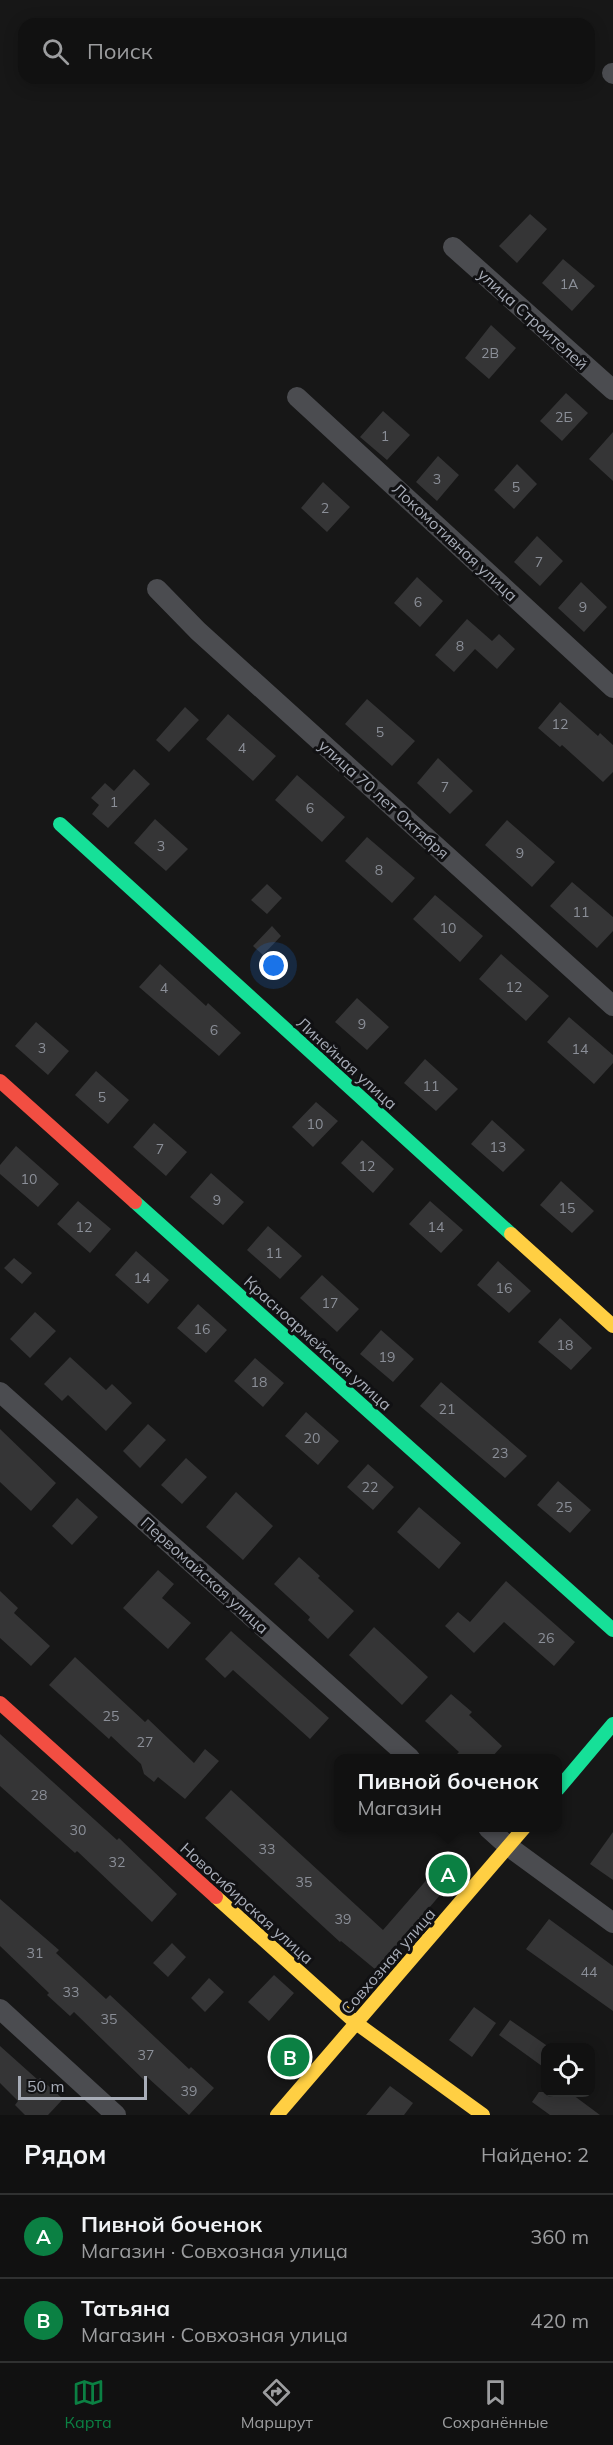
<!DOCTYPE html>
<html lang="ru">
<head>
<meta charset="utf-8">
<style>
	:root { --surface:#111; --page:#1a1a1a; --text:#f1f3f6; --muted:#9c9d9f; --line:#303131; --accent:#0b8043 }
	body { margin:0; font-family:Mulish,sans-serif; background:var(--page); color:var(--text) }
	.controls { position:absolute; right:18px; bottom:18px; display:grid; overflow:hidden; border-radius:12px; box-shadow:0 3px 15px #0003 }
	.controls button { width:54px; height:54px; display:grid; place-items:center; padding:0; border:0; border-bottom:2px solid var(--line); background:var(--surface); color:var(--text); font:30px sans-serif }
	.scale { position:absolute; left:18px; bottom:15px; width:129px; box-sizing:border-box; padding-left:6px; border:3px solid #a8adb8; border-top:0; font-size:16px; line-height:21px; white-space:nowrap; color:#a8adb8; -webkit-text-stroke:4px #111113; paint-order:stroke }
	.you { position:absolute; left:274px; top:966px; width:21px; height:21px; margin:-15px; border:4px solid #fff; border-radius:50%; background:#1a73e8; box-shadow:0 0 0 9px #1a73e833 }
	.badge { display:grid; place-items:center; width:39px; height:39px; border-radius:50%; background:var(--accent); color:#fff; font-size:20px; font-weight:700 }
	.pin { position:absolute; translate:-50% -50%; border:3px solid #fff; box-shadow:0 2px 6px #0006 }
	.popup { position:absolute; left:334px; top:1754px; width:228px; height:78px; box-sizing:border-box; display:grid; place-content:center; border-radius:12px; background:var(--surface); filter:drop-shadow(0 2px 4px #0005); font-size:20px; white-space:nowrap; color:var(--muted) }
	.popup b { font-size:22px; color:var(--text) }
	.popup::after { content:''; position:absolute; left:50%; top:100%; margin-left:-12px; border:12px solid transparent; border-top-color:var(--surface) }
	.list { margin:0; padding:0; list-style:none }
	h2 { display:flex; justify-content:space-between; align-items:center; height:78px; margin:0; padding:0 24px; font-size:26px }
	h2 small { font-size:20px; font-weight:400; color:var(--muted) }
	.list li { display:grid; grid-template-columns:39px 1fr auto; gap:18px; align-items:center; box-sizing:border-box; height:84px; padding:0 24px; border-top:2px solid var(--line) }
	.list b { display:block; font-size:22px; white-space:nowrap }
	.list p { margin:0; font-size:20px; white-space:nowrap; color:var(--muted) }
	.list em { font-size:20px; font-style:normal; color:var(--muted) }
	.icon { flex:none; width:33px; height:33px; fill:none; stroke:currentColor; stroke-width:2; stroke-linecap:round; stroke-linejoin:round }
	.map { position:relative; flex:none; width:613px; height:2115px; overflow:hidden }
	.search { position:absolute; background:var(--surface); box-shadow:0 3px 15px #0003; left:18px; right:18px; top:18px; height:66px; display:flex; align-items:center; gap:15px; box-sizing:border-box; padding:0 21px; border-radius:18px; color:var(--muted); font-size:22px }
	.sheet { height:246px; background:var(--surface) }
	nav { display:flex; justify-content:space-around; align-items:center; box-sizing:border-box; height:84px; border-top:2px solid var(--line); background:var(--surface); font-size:16px; color:var(--muted) }
	nav a { display:grid; justify-items:center; gap:3px }
	nav .on { color:var(--accent) }
	.map>svg:first-child { display:block }
</style>
</head>
<body>
<div class="map">
<svg width="613" height="2115" viewBox="0 0 613 2115">
	<rect width="100%" height="100%" fill="#171717"/>
	<path fill="#353536" d="M 530,214 L 547,229 L 517,263 L 499,246 Z
		M 563,259 L 595,286 L 572,311 L 542,283 Z
		M 491,325 L 516,348 L 489,379 L 465,358 Z
		M 566,393 L 588,413 L 562,441 L 540,421 Z
		M 383,411 L 410,435 L 387,460 L 360,437 Z
		M 613,432 L 613,481 L 589,459 Z
		M 438,456 L 459,475 L 437,501 L 416,482 Z
		M 517,464 L 537,484 L 514,509 L 494,490 Z
		M 323,482 L 350,507 L 327,532 L 301,508 Z
		M 537,536 L 563,561 L 540,586 L 514,562 Z
		M 417,577 L 443,601 L 420,627 L 394,603 Z
		M 581,582 L 607,607 L 584,632 L 558,608 Z
		M 467,619 L 492,641 L 499,634 L 515,649 L 497,669 L 475,649 L 454,672 L 435,655 Z
		M 367,699 L 415,741 L 392,766 L 345,724 Z
		M 560,702 L 598,736 L 600,733 L 613,745 L 613,772 L 603,782 L 562,745 L 560,747 L 538,728 Z
		M 185,707 L 199,720 L 169,752 L 156,740 Z
		M 228,714 L 276,756 L 253,781 L 206,739 Z
		M 438,758 L 473,791 L 450,814 L 417,783 Z
		M 134,769 L 150,784 L 108,828 L 92,814 L 99,805 L 91,798 L 105,783 L 114,791 Z
		M 297,775 L 345,817 L 322,842 L 275,800 Z
		M 155,819 L 188,849 L 166,871 L 134,843 Z
		M 507,820 L 555,862 L 532,887 L 485,845 Z
		M 367,837 L 415,878 L 392,903 L 345,861 Z
		M 572,882 L 613,917 L 613,931 L 597,948 L 550,906 Z
		M 267,884 L 282,898 L 267,914 L 251,900 Z
		M 435,895 L 483,936 L 460,962 L 413,919 Z
		M 272,926 L 281,936 L 263,955 L 253,946 Z
		M 501,954 L 549,996 L 526,1021 L 479,979 Z
		M 160,964 L 206,1006 L 208,1003 L 241,1033 L 219,1056 L 139,987 Z
		M 357,998 L 389,1027 L 367,1050 L 335,1022 Z
		M 569,1017 L 613,1055 L 613,1063 L 594,1084 L 547,1042 Z
		M 36,1022 L 69,1051 L 48,1075 L 15,1046 Z
		M 425,1059 L 458,1089 L 436,1111 L 404,1083 Z
		M 96,1071 L 129,1100 L 108,1124 L 75,1095 Z
		M 316,1102 L 338,1121 L 313,1147 L 292,1127 Z
		M 492,1120 L 525,1150 L 503,1172 L 471,1144 Z
		M 154,1123 L 187,1152 L 166,1176 L 133,1147 Z
		M 362,1140 L 394,1169 L 373,1193 L 341,1163 Z
		M 16,1146 L 59,1184 L 38,1207 L 0,1174 L 0,1165 Z
		M 211,1173 L 244,1202 L 223,1225 L 190,1197 Z
		M 561,1181 L 594,1211 L 572,1233 L 540,1205 Z
		M 78,1201 L 111,1229 L 90,1253 L 57,1224 Z
		M 430,1201 L 463,1230 L 441,1253 L 409,1224 Z
		M 268,1226 L 302,1256 L 280,1279 L 247,1250 Z
		M 136,1251 L 169,1280 L 148,1304 L 115,1275 Z
		M 14,1258 L 32,1273 L 22,1284 L 4,1268 Z
		M 498,1261 L 531,1291 L 509,1313 L 477,1285 Z
		M 322,1275 L 359,1309 L 337,1332 L 300,1298 Z
		M 198,1304 L 227,1330 L 206,1353 L 177,1328 Z
		M 35,1312 L 56,1331 L 30,1358 L 10,1339 Z
		M 560,1318 L 592,1348 L 571,1370 L 538,1342 Z
		M 381,1330 L 414,1359 L 393,1382 L 360,1354 Z
		M 70,1357 L 106,1390 L 112,1384 L 132,1403 L 106,1431 L 68,1395 L 62,1401 L 44,1384 Z
		M 255,1358 L 284,1383 L 263,1407 L 234,1381 Z
		M 441,1382 L 527,1456 L 505,1478 L 420,1406 Z
		M 306,1412 L 339,1441 L 318,1465 L 285,1436 Z
		M 148,1424 L 166,1440 L 140,1468 L 123,1451 Z
		M 0,1429 L 56,1483 L 31,1511 L 0,1482 Z
		M 186,1458 L 207,1477 L 182,1504 L 161,1485 Z
		M 368,1464 L 394,1487 L 373,1510 L 347,1487 Z
		M 558,1481 L 591,1510 L 570,1533 L 537,1505 Z
		M 236,1492 L 273,1526 L 243,1560 L 206,1527 Z
		M 77,1498 L 98,1517 L 72,1545 L 52,1526 Z
		M 419,1507 L 461,1543 L 439,1569 L 397,1532 Z
		M 299,1557 L 320,1576 L 318,1578 L 354,1611 L 328,1639 L 308,1620 L 310,1617 L 274,1584 Z
		M 158,1570 L 174,1584 L 162,1598 L 191,1623 L 168,1649 L 123,1608 Z
		M 506,1581 L 575,1642 L 554,1666 L 504,1622 L 474,1653 L 445,1626 L 458,1612 L 470,1622 Z
		M 0,1591 L 18,1608 L 14,1613 L 50,1646 L 31,1666 L 0,1638 Z
		M 374,1627 L 428,1677 L 402,1705 L 349,1655 Z
		M 231,1631 L 329,1718 L 310,1739 L 233,1670 L 225,1678 L 205,1659 Z
		M 75,1657 L 145,1722 L 148,1719 L 194,1763 L 205,1749 L 219,1761 L 185,1799 L 158,1777 L 154,1782 L 144,1774 L 141,1764 L 111,1736 L 109,1739 L 49,1685 Z
		M 451,1694 L 472,1712 L 469,1715 L 502,1746 L 491,1758 L 453,1758 L 459,1752 L 425,1721 Z
		M 0,1734 L 117,1840 L 119,1838 L 177,1894 L 152,1922 L 77,1851 L 75,1853 L 0,1786 Z
		M 231,1790 L 383,1930 L 443,1861 L 458,1874 L 376,1970 L 341,1941 L 340,1942 L 205,1818 Z
		M 613,1832 L 613,1880 L 590,1864 Z
		M 0,1899 L 59,1950 L 56,1953 L 106,1999 L 110,1995 L 189,2069 L 191,2067 L 214,2088 L 189,2115 L 147,2077 L 144,2080 L 74,2012 L 70,2016 L 47,1995 L 49,1993 L 0,1946 Z
		M 549,1919 L 613,1966 L 613,2011 L 526,1949 Z
		M 172,1943 L 186,1957 L 168,1977 L 153,1963 Z
		M 274,1975 L 294,1993 L 269,2021 L 248,2002 Z
		M 209,1978 L 224,1992 L 205,2012 L 191,1998 Z
		M 474,2007 L 496,2023 L 472,2057 L 449,2040 Z
		M 510,2020 L 546,2045 L 546,2069 L 499,2035 Z
		M 296,2034 L 311,2047 L 284,2079 L 269,2066 Z
		M 0,2046 L 38,2080 L 40,2078 L 63,2099 L 48,2115 L 25,2115 L 15,2105 L 18,2101 L 0,2083 Z
		M 390,2086 L 413,2103 L 404,2115 L 366,2115 Z
		M 539,2092 L 569,2092 L 600,2115 L 550,2115 L 532,2102 Z"/>
	<g fill="none" stroke-linecap="round" stroke-linejoin="round">
		<path stroke="#4b4c50" stroke-width="20" d="M 612,73 L 613,74
			M 453,247 L 613,390
			M 297,397 L 613,688
			M 157,589 L 198,631 L 613,1006
			M 0,1392 L 410,1758
			M 488,1828 L 508,1846 L 613,1923
			M 0,2009 L 116,2115"/>
		<path stroke="#16e098" stroke-width="14" d="M 60,824 L 511,1234
			M 135,1202 L 613,1630
			M 558,1789 L 613,1724"/>
		<path stroke="#ffcf43" stroke-width="14" d="M 511,1234 L 613,1326
			M 216,1897 L 356,2023 L 483,2115
			M 277,2115 L 524,1828"/>
		<path stroke="#f24e42" stroke-width="14" d="M 0,1081 L 135,1202
			M 0,1703 L 216,1897"/>
	</g>
	<g text-anchor="middle" dominant-baseline="central" stroke-width="6" stroke-linejoin="round" paint-order="stroke">
		<g font-size="14" fill="#8b8f98">
			<text x="569" y="284">1А</text>
			<text x="490" y="353">2В</text>
			<text x="564" y="417">2Б</text>
			<text x="385" y="436">1</text>
			<text x="437" y="479">3</text>
			<text x="516" y="487">5</text>
			<text x="325" y="508">2</text>
			<text x="539" y="562">7</text>
			<text x="418" y="602">6</text>
			<text x="583" y="607">9</text>
			<text x="460" y="646">8</text>
			<text x="560" y="724">12</text>
			<text x="380" y="732">5</text>
			<text x="242" y="748">4</text>
			<text x="445" y="787">7</text>
			<text x="114" y="802">1</text>
			<text x="310" y="808">6</text>
			<text x="161" y="846">3</text>
			<text x="520" y="853">9</text>
			<text x="379" y="870">8</text>
			<text x="581" y="912">11</text>
			<text x="448" y="928">10</text>
			<text x="514" y="987">12</text>
			<text x="164" y="988">4</text>
			<text x="362" y="1024">9</text>
			<text x="214" y="1030">6</text>
			<text x="42" y="1048">3</text>
			<text x="580" y="1049">14</text>
			<text x="431" y="1086">11</text>
			<text x="102" y="1097">5</text>
			<text x="315" y="1124">10</text>
			<text x="498" y="1147">13</text>
			<text x="160" y="1149">7</text>
			<text x="367" y="1166">12</text>
			<text x="29" y="1179">10</text>
			<text x="217" y="1200">9</text>
			<text x="567" y="1208">15</text>
			<text x="84" y="1227">12</text>
			<text x="436" y="1227">14</text>
			<text x="274" y="1253">11</text>
			<text x="142" y="1278">14</text>
			<text x="504" y="1288">16</text>
			<text x="330" y="1303">17</text>
			<text x="202" y="1329">16</text>
			<text x="565" y="1345">18</text>
			<text x="387" y="1357">19</text>
			<text x="259" y="1382">18</text>
			<text x="447" y="1409">21</text>
			<text x="312" y="1438">20</text>
			<text x="500" y="1453">23</text>
			<text x="370" y="1487">22</text>
			<text x="564" y="1507">25</text>
			<text x="546" y="1638">26</text>
			<text x="111" y="1716">25</text>
			<text x="145" y="1742">27</text>
			<text x="39" y="1795">28</text>
			<text x="78" y="1830">30</text>
			<text x="267" y="1849">33</text>
			<text x="117" y="1862">32</text>
			<text x="304" y="1882">35</text>
			<text x="343" y="1919">39</text>
			<text x="35" y="1953">31</text>
			<text x="589" y="1972">44</text>
			<text x="71" y="1992">33</text>
			<text x="109" y="2019">35</text>
			<text x="146" y="2055">37</text>
			<text x="189" y="2091">39</text>
		</g>
		<g font-size="16" fill="#a8adb8" stroke="#111113">
			<text transform="translate(533 319) rotate(42)">улица Строителей</text>
			<text transform="translate(455 542) rotate(43)">Локомотивная улица</text>
			<text transform="translate(384 799) rotate(42)">улица 70 лет Октября</text>
			<text transform="translate(347 1063) rotate(42)">Линейная улица</text>
			<text transform="translate(318 1343) rotate(42)">Красноармейская улица</text>
			<text transform="translate(205 1575) rotate(42)">Первомайская улица</text>
			<text transform="translate(247 1903) rotate(42)">Новосибирская улица</text>
			<text transform="translate(388 1961) rotate(-49)">Совхозная улица</text>
		</g>
	</g>
</svg>
<div class="controls">
<button><svg class="icon" aria-label="locate" viewBox="0 0 24 24"><circle cx="12" cy="12" r="6"/><path d="M12 2v4M12 18v4M2 12h4M18 12h4"/></svg></button>
</div>
<div class="scale">50 m</div>
<div class="you"></div>
<div class="pin badge" style="left:448px;top:1874px">A</div>
<div class="popup"><b>Пивной боченок</b>Магазин</div>
<div class="pin badge" style="left:290px;top:2057px">B</div>
<div class="search"><svg class="icon" aria-label="search" viewBox="0 0 24 24"><circle cx="10" cy="10" r="6"/><path d="M15 15l6 6"/></svg>Поиск</div>
</div>
<section class="sheet">
<h2>Рядом<small>Найдено: 2</small></h2>
<ul class="list">
<li><span class="badge">A</span><div><b>Пивной боченок</b><p>Магазин · Совхозная улица</p></div><em>360 m</em></li>
<li><span class="badge">B</span><div><b>Татьяна</b><p>Магазин · Совхозная улица</p></div><em>420 m</em></li>
</ul>
</section>
<nav>
<a class="on"><svg class="icon" aria-label="map" viewBox="0 0 24 24"><path d="M3 6l6-2 6 2 6-2v14l-6 2-6-2-6 2zM9 4v14M15 6v14"/></svg>Карта</a>
<a><svg class="icon" aria-label="directions" viewBox="0 0 24 24"><path d="M12 3l9 9-9 9-9-9zM9 14v-3h6M13 9l2 2-2 2"/></svg>Маршрут</a>
<a><svg class="icon" aria-label="saved" viewBox="0 0 24 24"><path d="M7 4h10v16l-5-4-5 4z"/></svg>Сохранённые</a>
</nav>
</body>
</html>
